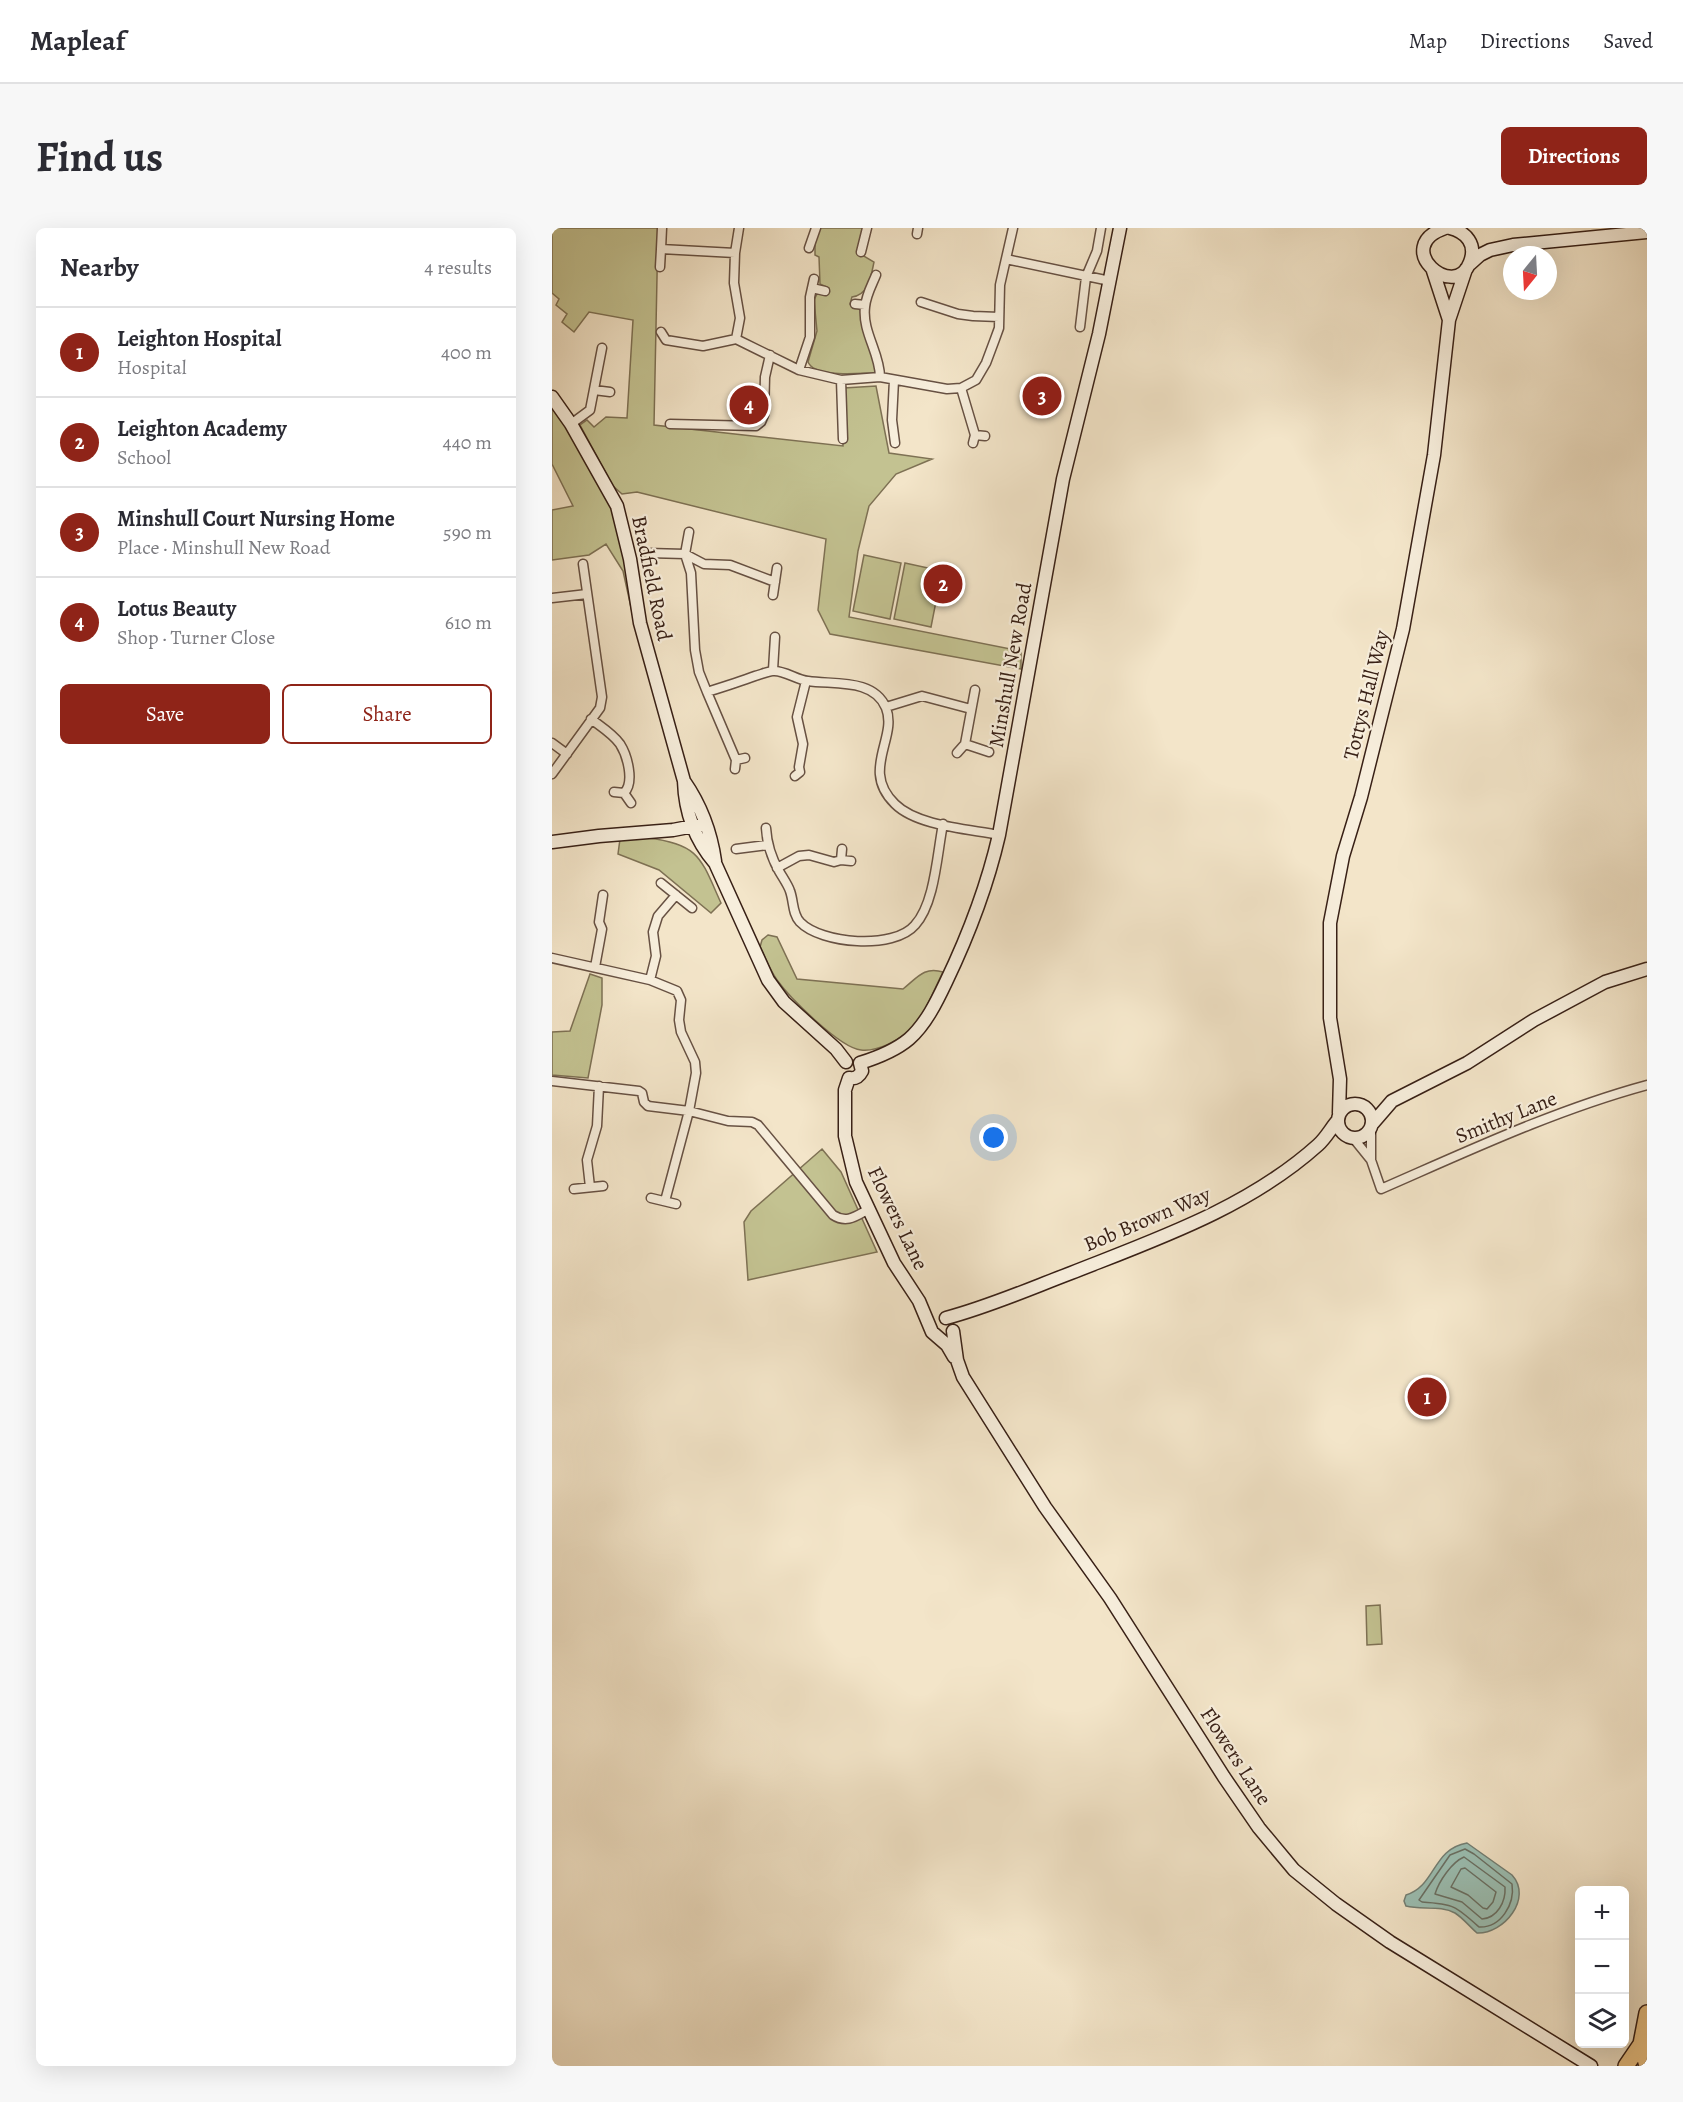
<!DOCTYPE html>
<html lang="en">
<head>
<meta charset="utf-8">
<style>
	:root { --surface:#fff; --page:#f7f7f7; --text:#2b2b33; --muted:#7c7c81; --line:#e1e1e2; --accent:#8f2418 }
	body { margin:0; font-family:Alegreya,serif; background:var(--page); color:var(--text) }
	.controls { position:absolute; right:18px; bottom:18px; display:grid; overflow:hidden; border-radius:9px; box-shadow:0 6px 24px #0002 }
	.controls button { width:54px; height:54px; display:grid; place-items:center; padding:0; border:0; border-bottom:2px solid var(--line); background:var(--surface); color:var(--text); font:30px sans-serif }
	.compass { position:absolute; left:951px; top:18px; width:54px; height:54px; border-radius:50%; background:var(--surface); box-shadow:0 6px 24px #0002; rotate:198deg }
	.you { position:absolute; left:442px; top:910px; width:21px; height:21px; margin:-15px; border:4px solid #fff; border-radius:50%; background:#1a73e8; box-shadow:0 0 0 9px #1a73e833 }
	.badge { display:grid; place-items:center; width:39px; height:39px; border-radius:50%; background:var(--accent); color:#fff; font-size:20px; font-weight:700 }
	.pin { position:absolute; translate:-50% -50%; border:3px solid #fff; box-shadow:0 2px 6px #0006 }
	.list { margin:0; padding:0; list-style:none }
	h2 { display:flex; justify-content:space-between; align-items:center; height:78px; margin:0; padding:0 24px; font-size:26px }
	h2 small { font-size:20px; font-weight:400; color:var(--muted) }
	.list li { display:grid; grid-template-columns:39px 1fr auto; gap:18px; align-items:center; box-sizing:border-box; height:90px; padding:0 24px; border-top:2px solid var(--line) }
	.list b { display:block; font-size:22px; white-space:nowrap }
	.list p { margin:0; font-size:20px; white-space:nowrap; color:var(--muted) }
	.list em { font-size:20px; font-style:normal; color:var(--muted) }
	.actions { display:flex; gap:12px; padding:18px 24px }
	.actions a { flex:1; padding:14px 0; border:2px solid var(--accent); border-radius:9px; text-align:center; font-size:21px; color:var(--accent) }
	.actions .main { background:var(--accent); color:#fff }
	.icon { flex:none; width:33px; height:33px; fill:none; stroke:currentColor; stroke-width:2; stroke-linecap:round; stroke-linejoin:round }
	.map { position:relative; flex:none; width:1095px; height:1838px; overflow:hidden; border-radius:9px }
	header { display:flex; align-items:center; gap:36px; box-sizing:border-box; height:84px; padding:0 30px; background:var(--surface); border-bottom:2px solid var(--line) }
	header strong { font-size:28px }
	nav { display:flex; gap:33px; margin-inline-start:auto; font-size:21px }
	.intro { display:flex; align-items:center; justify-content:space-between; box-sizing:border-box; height:144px; padding:0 36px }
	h1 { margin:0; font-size:42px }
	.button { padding:15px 27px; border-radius:9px; background:var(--accent); color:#fff; font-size:21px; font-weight:700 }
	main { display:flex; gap:36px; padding:0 36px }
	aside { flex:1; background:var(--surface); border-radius:9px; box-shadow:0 6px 24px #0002 }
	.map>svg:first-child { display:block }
</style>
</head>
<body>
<header>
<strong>Mapleaf</strong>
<nav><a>Map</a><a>Directions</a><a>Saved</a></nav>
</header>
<div class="intro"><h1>Find us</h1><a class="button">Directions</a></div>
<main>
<aside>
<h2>Nearby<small>4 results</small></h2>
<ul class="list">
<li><span class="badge">1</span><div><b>Leighton Hospital</b><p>Hospital</p></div><em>400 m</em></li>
<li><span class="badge">2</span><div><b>Leighton Academy</b><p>School</p></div><em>440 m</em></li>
<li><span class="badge">3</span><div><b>Minshull Court Nursing Home</b><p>Place · Minshull New Road</p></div><em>590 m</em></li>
<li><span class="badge">4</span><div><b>Lotus Beauty</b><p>Shop · Turner Close</p></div><em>610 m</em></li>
</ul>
<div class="actions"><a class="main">Save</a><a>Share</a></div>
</aside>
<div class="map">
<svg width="1095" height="1838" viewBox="0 0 1095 1838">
	<rect width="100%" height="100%" fill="#f3e5c9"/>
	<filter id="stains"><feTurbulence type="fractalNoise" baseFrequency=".00333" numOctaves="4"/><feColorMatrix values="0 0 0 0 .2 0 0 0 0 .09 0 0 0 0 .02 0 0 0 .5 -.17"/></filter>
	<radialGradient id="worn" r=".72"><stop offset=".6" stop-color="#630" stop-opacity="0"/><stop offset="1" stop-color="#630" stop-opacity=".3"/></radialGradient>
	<path fill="#c3c291" stroke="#7e7154" stroke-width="1.5" d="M 0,0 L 106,0 L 102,197 L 291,218 L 292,160 L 324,158 L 337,225 L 380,231 L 344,246 L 317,278 L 306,323 L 297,389 L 469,423 L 469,441 L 278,406 L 266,382 L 274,311 L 85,264 L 70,266 L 61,258 L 28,197 L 35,192 L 42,199 L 54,189 L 75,190 L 81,92 L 37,84 L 22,104 L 10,94 L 15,86 L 4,77 L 7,71 L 0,65 Z
		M 268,0 L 312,0 L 305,24 L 322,34 C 319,48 317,67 300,69 L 298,76 L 307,80 L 309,84 L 324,142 L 322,145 C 306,145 263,150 256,134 L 265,103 L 262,72 L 265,66 L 274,66 L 277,60 L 268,56 L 267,29 L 263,27 L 263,11 Z
		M 0,177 C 24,217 54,257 67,302 C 76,331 77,363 82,393 L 71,343 L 54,316 L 37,327 L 0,332 L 0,282 L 21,278 L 0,236 Z
		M 312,327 L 349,335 L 338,391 L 301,383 Z
		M 353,335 L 390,343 L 379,399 L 342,391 Z
		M 96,610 C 148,616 149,631 169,675 L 159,685 L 107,642 L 66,626 L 68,611 Z
		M 216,707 L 225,709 L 245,751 L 351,761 C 365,750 372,738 391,744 C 381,763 374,786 359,801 C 348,812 325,824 309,822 C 288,820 238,770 225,752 C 218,742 213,729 208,719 L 210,712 Z
		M 38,746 L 50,750 L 50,777 L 36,850 L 0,847 L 0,804 L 18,803 Z
		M 270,921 L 289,944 L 325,1024 L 196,1052 L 192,994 L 199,983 Z
		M 828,1377 L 830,1416 L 815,1417 L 814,1378 Z"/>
	<path fill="#9bbfb3" stroke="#737f74" stroke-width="1.5" d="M 915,1615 L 960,1647 C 981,1670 952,1706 925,1705 C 918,1699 911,1690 903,1685 C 889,1677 869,1682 854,1678 L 852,1673 L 854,1667 C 884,1658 880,1621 915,1615 Z"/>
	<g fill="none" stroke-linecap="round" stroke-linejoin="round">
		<path stroke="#6a7064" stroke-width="1.5" d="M 913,1621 L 922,1626 L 960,1656 C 963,1676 949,1700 927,1699 C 904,1678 902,1676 870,1674 L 867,1672 L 898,1627 Z
			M 912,1629 L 953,1659 C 954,1674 945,1690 930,1691 L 910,1674 L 883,1666 C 887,1653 900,1634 912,1629 Z
			M 913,1640 L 944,1664 L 941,1674 L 935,1681 L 931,1680 L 916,1667 L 899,1659 L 909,1641 Z"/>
		<g stroke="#675143" stroke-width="11">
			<path id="street" d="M 187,0 L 183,25 L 182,55 L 188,90 L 184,111 L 247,142 L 289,152 L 328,149 L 395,161 L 409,160 L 424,152 L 434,135 L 443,111 L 447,100 L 448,57 L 461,0
				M 365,6 L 366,0
				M 257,20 L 264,0
				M 109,21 L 110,0
				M 309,24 L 315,0
				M 454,31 L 558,53
				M 108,39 L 109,21 L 183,25
				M 324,47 C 320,57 314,67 313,79 C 310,104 328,125 328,149
				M 260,60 L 273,63
				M 369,74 L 406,86 L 421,88 L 447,89
				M 303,76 L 313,77
				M 528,99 L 534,49 L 545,23 L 549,0
				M 109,104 L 114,112 L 151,118 L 184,111
				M 247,142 L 258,109 L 258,69 L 262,51
				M 289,152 L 291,211
				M 342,152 L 340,192 L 343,215
				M 409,160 L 423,207 L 421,215
				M 42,162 L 58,164
				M 19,196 L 38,182 L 50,120
				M 118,196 L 204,198 L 209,194 L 212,187 L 213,149 L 218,127
				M 423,207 L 433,208
				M 137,304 L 133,326 L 139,345 L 143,422 L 147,444 L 155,464 C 171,459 187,454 203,448 C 208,447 216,443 221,443 C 232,442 245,452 256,453 C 281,457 322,450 334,480 C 346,510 308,542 343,576 C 365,598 417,601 447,607
				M 96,325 L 133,326 L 152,336 L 178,337 L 223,354
				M 221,367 L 225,340
				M 0,370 L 35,366
				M 221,442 L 223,409
				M 423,462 L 413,516 L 437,524
				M 155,464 L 184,532 L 183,541
				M 334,479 L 370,468 L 419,481
				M 39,491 C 48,498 61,506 68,516 C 75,527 83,554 72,565
				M 0,515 L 15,526
				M 405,525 L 413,516
				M 184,532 L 193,530
				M 0,546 L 48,480 L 50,469 L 31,336
				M 243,548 L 248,544 L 247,539 L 251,516 L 245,489 L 254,453
				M 62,564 L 72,565 L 79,575
				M 214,600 C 215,616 219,629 227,643 C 231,650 236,657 238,663 C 242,674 240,685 248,694 C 269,716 342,722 363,697 C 383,675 385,626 391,596
				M 184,621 L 215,617
				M 289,632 L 290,621
				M 225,640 L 247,628 L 257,627 L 282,634 L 289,632 L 299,633
				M 109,655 L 140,680
				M 0,730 L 98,752 L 125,763 L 129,772 L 127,792 L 129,804 L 143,834 L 144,845 L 137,883 L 113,973
				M 43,739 L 50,701 L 47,694 L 51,667
				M 98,752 L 104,728 L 101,704 L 106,688 L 124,667
				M 0,853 L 87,863 L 90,865 L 92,874 L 96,878 L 137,883 L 176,893 L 200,894 L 206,897 L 281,987 C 295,996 304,988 317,981
				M 819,901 L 819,932 L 829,961 C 916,923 1003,882 1095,857
				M 802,911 L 819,932
				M 38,959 L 35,932 L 45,898 L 47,858
				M 22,961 L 51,958
				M 99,970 L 124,976"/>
		</g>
		<g stroke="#382016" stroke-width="15">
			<path id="secondary" d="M 893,0 C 838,19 903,75 918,34 C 925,16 914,4 898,0
				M 918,36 L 928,27 L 938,22 L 961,17 L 1095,4
				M 881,43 L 897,92
				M 0,169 L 19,196 L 65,278 L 78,331 L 88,395 L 132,553 C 133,583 143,612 163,635 L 216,752 L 232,774 L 284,821 L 294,834
				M 132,553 C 148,576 159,605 163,633
				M 0,614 L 47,608 L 121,602 L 152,596
				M 308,835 C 324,830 344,822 357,811 C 374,796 385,773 394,754 C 417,706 435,659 447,607 L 511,251 L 547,106 L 568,0
				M 297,850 L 293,862 L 293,908 L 304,954 L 342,1035 L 367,1073 L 380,1104 L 395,1117 L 402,1129
				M 297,850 C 303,851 307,849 310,843 L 308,835
				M786 893a17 17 0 1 1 34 0a17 17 0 1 1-34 0Z
				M 787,885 L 788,851 L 778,790 L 778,695 L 791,628 L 809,569 L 851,401 L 882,227 L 897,92 L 914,41
				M 821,895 L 840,873 L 915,835 L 982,792 L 1053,754 L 1095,741
				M 394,1090 C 436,1079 477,1061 519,1045 C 605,1011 696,980 766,917 C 774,910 779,900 786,892
				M 401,1103 L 405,1132 L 411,1149 L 493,1279 L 558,1370 L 672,1549 L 707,1600 L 742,1642 L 784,1676 L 838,1714 L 1039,1838"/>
		</g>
		<g stroke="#382016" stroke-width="18">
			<path id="highway" d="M 1089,1816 L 1095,1838
				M 1074,1838 L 1089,1816 L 1095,1785"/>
		</g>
		<use href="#street" stroke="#f7eedc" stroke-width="8"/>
		<use href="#secondary" stroke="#f7eedc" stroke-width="12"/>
		<use href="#highway" stroke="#eac284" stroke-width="15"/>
	</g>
	<g text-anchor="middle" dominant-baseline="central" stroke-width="4.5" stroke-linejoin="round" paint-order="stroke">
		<g font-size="21" fill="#382016" stroke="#f7eedc">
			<text transform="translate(100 350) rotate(78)">Bradfield Road</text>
			<text transform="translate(458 437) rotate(-80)">Minshull New Road</text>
			<text transform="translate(814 467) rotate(-76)">Tottys Hall Way</text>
			<text transform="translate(954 889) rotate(-22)">Smithy Lane</text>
			<text transform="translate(346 990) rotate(64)">Flowers Lane</text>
			<text transform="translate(595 991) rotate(-23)">Bob Brown Way</text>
			<text transform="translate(684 1528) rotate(57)">Flowers Lane</text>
		</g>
	</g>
	<rect width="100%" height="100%" filter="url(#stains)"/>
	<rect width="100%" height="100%" fill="url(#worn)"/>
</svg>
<div class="controls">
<button>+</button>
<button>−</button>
<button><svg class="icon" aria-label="layers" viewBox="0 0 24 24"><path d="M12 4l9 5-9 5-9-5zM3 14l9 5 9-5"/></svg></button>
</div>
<svg class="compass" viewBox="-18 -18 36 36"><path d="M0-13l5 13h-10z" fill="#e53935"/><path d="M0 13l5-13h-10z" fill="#7c7c81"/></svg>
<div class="you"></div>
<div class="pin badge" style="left:875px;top:1169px">1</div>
<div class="pin badge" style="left:391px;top:356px">2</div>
<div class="pin badge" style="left:490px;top:168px">3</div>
<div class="pin badge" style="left:197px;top:177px">4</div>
</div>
</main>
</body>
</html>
